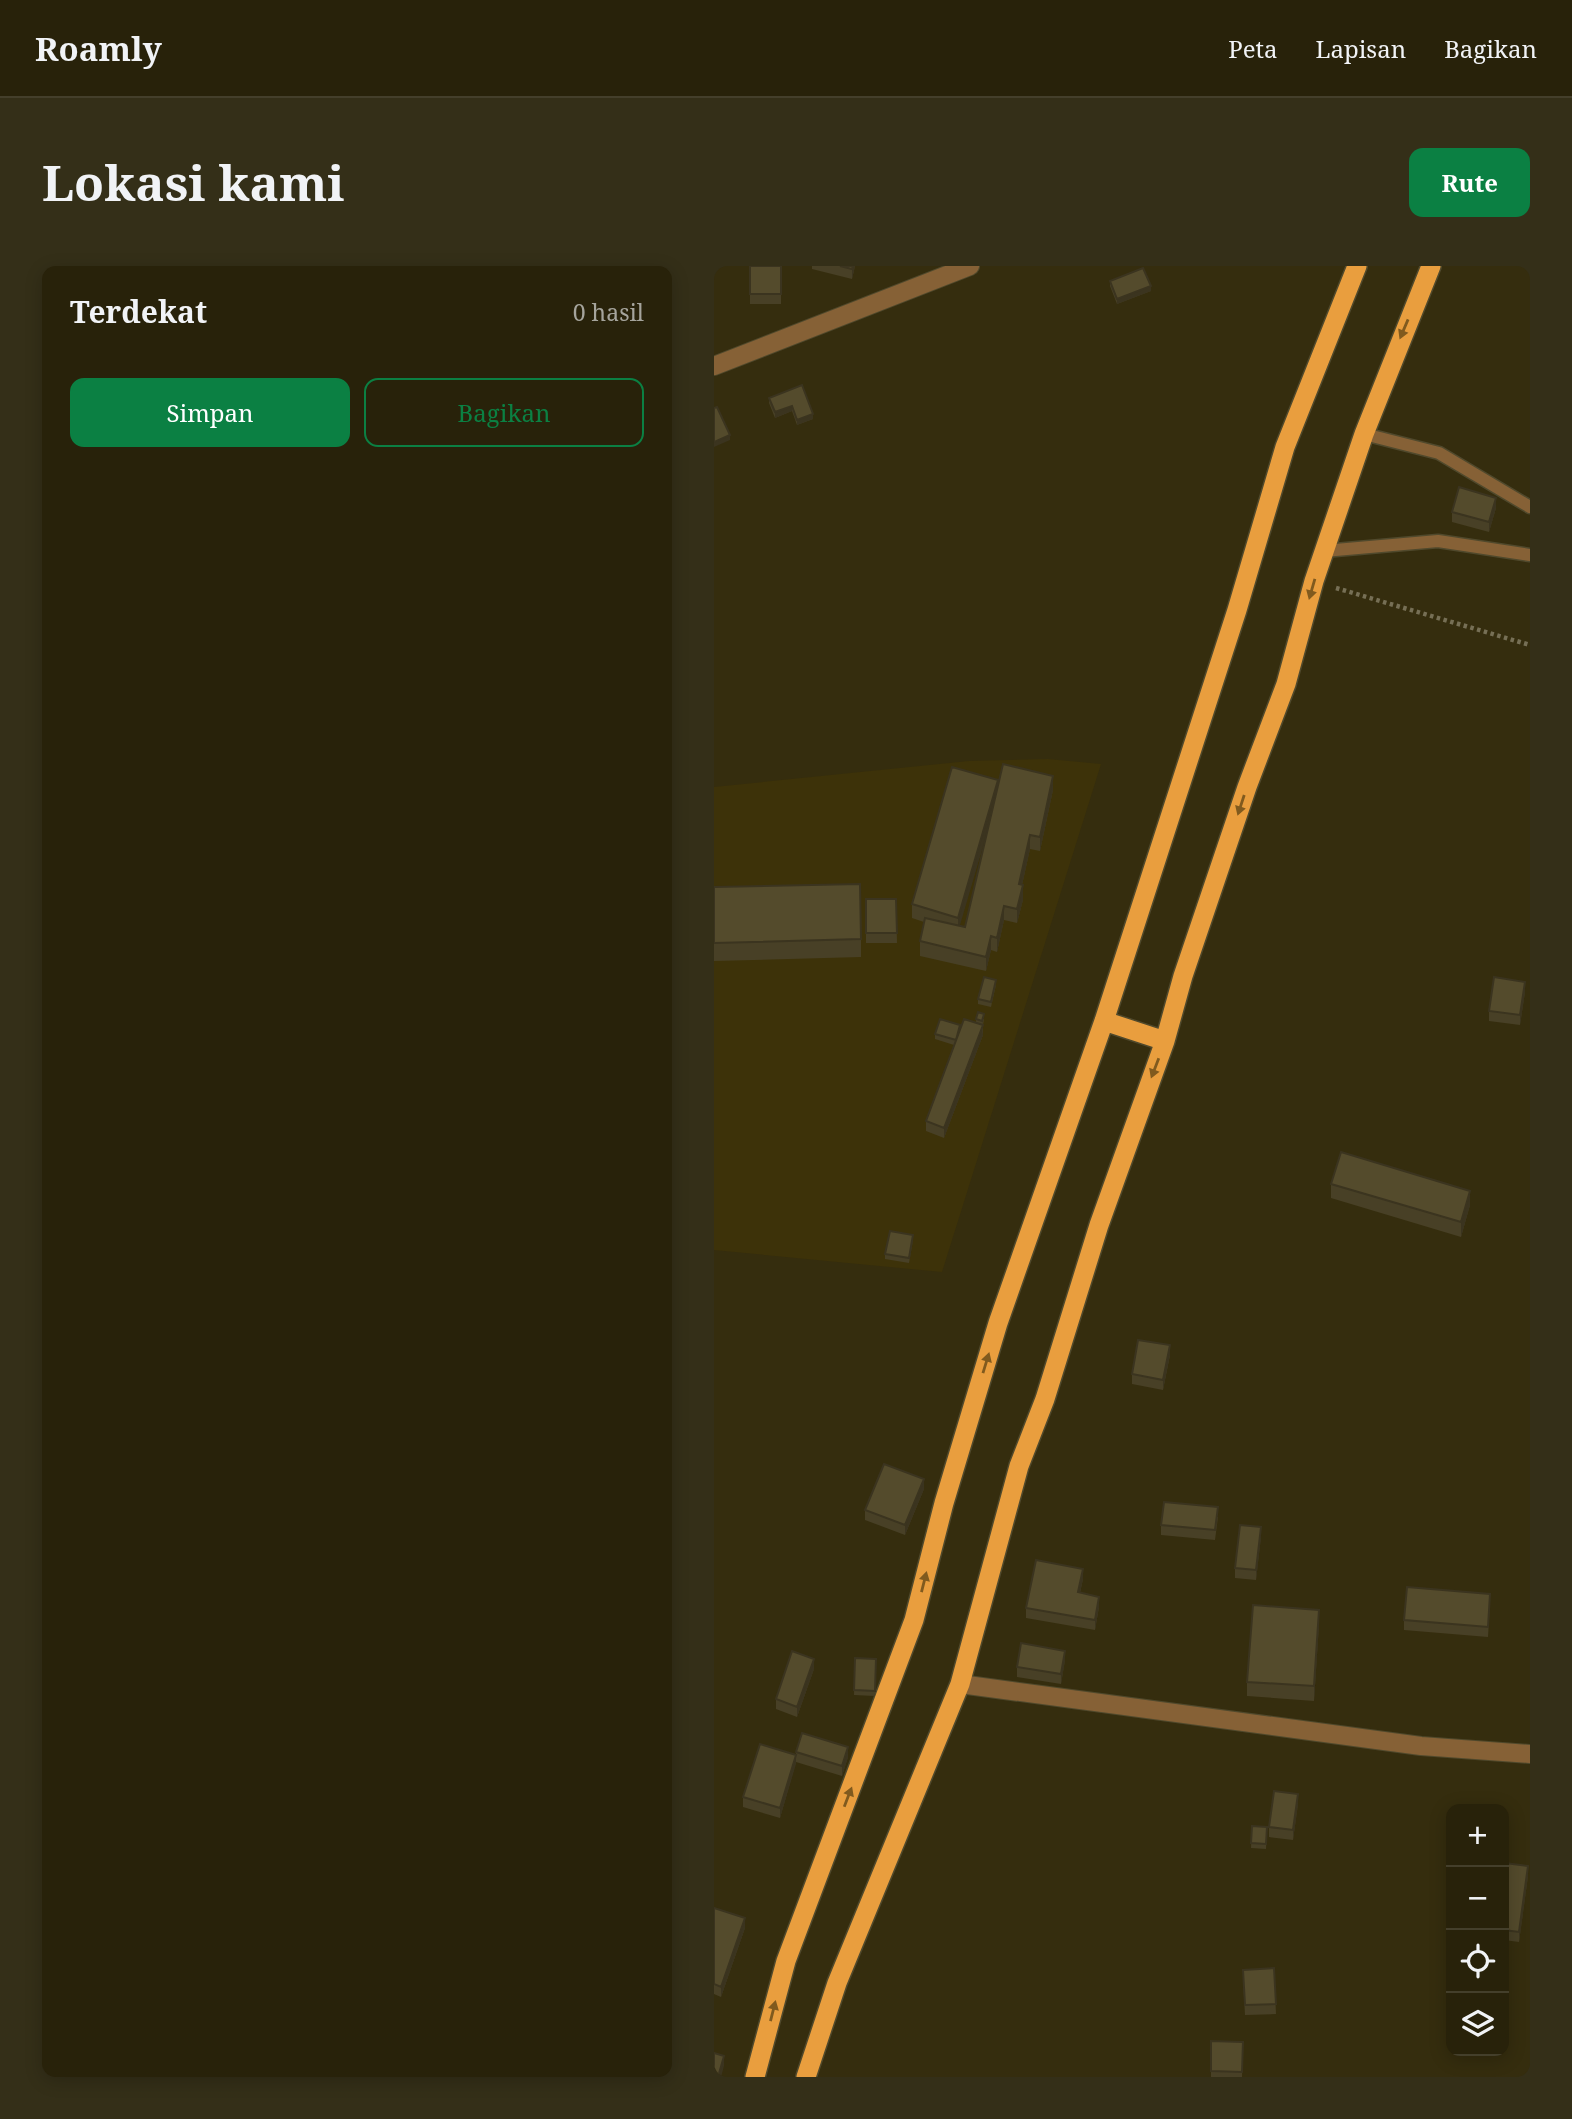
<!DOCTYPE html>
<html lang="id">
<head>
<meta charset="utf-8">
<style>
	:root { --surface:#28220a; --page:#342f18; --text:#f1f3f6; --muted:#a5a49c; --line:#443f2b; --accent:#0b8043 }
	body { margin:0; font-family:"Noto Serif",serif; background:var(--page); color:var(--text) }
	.controls { position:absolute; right:21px; bottom:21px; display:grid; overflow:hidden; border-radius:14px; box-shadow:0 4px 18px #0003 }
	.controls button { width:63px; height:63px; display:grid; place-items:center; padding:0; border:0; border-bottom:2px solid var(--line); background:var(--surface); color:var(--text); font:35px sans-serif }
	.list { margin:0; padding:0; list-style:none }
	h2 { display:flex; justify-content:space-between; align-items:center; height:91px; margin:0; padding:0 28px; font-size:30px }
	h2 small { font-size:23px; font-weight:400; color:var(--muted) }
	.actions { display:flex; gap:14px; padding:21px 28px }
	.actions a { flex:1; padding:16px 0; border:2px solid var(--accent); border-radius:14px; text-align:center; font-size:24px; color:var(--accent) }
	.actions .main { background:var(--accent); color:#fff }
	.icon { flex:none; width:38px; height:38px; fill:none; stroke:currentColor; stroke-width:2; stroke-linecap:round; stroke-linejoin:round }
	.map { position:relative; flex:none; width:816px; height:1811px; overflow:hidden; border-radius:14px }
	header { display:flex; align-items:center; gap:42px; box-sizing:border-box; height:98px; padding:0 35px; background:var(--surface); border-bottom:2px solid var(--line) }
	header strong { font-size:33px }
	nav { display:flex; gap:38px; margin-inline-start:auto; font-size:24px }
	.intro { display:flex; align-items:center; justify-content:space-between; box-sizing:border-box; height:168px; padding:0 42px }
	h1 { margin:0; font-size:49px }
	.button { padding:18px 32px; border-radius:14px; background:var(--accent); color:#fff; font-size:24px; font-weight:700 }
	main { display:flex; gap:42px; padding:0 42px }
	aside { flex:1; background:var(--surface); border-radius:14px; box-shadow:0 4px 18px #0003 }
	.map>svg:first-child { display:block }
</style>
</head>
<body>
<header>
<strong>Roamly</strong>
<nav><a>Peta</a><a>Lapisan</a><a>Bagikan</a></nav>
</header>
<div class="intro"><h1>Lokasi kami</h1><a class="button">Rute</a></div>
<main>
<aside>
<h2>Terdekat<small>0 hasil</small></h2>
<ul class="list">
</ul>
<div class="actions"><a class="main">Simpan</a><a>Bagikan</a></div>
</aside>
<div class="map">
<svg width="816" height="1811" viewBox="0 0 816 1811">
	<rect width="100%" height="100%" fill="#352d0e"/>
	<path fill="#3d3209" d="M 334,493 L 387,498 L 228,1006 L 0,984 L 0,521 L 255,495 Z"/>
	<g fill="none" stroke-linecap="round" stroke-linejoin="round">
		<g stroke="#50492c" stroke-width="15">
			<path id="service" d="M 650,168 L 725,187 L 816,241
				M 610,285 L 724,275 L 816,289"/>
		</g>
		<g stroke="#50492c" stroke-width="20">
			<path id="minor" d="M 0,100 L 256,0
				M 246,1418 L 707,1480 L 816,1488"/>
		</g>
		<g stroke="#50492c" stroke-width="22">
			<path id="trunk" d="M 390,755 L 451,775
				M 41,1811 L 72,1695 L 200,1354 L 230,1237 L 284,1057 L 390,755 L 523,344 L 571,181 L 643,0
				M 92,1811 L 123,1717 L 246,1418 L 305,1200 L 331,1133 L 385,959 L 451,775 L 469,710 L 533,521 L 572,418 L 600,315 L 650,168 L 717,0"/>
		</g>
		<path stroke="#766f55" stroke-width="4.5" stroke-dasharray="3.5 3.5" stroke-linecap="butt" d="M 622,322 L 816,379"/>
		<use href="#service" stroke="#866136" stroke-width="12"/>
		<use href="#minor" stroke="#866136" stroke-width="18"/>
		<use href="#trunk" stroke="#e99e3e" stroke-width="19"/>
	</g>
	<path fill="#484026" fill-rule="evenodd" d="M 36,0 L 67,0 L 67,38 L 36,38 Z
		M 98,0 L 141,0 L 138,13 L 98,3 Z
		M 396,15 L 437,25 L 403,38 L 396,20 Z
		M 88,119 L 99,153 L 83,159 L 78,145 L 61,152 L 55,137 L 55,132 Z
		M 782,242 L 775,266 L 738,256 L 738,246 Z
		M 284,519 L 339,524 L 326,585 L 316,583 L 308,619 L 309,634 L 303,657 L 290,654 L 283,686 L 277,684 L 272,705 L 206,690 L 206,675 L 210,656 L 198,652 L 198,638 ZM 273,566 L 251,661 L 245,660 Z
		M 0,621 L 147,673 L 147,691 L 0,695 Z
		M 152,633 L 182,633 L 183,677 L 152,677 Z
		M 282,719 L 277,741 L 264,738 L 264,733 Z
		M 811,726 L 806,759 L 775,755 L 775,745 Z
		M 262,753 L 270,753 L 269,759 L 269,769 L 230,872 L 212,865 L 212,855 L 240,779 L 221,773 L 221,768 L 246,764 L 262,757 Z
		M 617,918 L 756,939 L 747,971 L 617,932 Z
		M 199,974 L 195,997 L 171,993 L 171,988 Z
		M 456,1089 L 449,1124 L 418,1118 L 418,1108 Z
		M 210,1223 L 191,1269 L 151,1254 L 151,1244 Z
		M 504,1251 L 501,1274 L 447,1269 L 447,1259 Z
		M 547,1271 L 542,1314 L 521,1312 L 521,1302 Z
		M 369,1313 L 366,1327 L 385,1341 L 381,1364 L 312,1352 L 312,1342 Z
		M 776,1338 L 774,1371 L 690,1364 L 690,1354 Z
		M 605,1358 L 600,1435 L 533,1430 L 533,1416 Z
		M 141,1392 L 162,1393 L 161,1430 L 140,1429 Z
		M 351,1394 L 347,1418 L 303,1411 L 303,1401 Z
		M 100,1403 L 83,1451 L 62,1443 L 62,1433 Z
		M 82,1486 L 134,1491 L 128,1510 L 82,1496 L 66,1552 L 29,1541 L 29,1531 L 82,1489 Z
		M 584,1538 L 579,1574 L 555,1571 L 555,1561 Z
		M 538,1560 L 553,1561 L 552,1583 L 537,1582 Z
		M 814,1610 L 805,1676 L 790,1674 L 790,1611 Z
		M 0,1642 L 31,1662 L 7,1731 L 0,1728 Z
		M 560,1702 L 562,1748 L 531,1749 L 529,1714 Z
		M 497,1775 L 529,1776 L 528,1811 L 497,1811 Z"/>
	<path fill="#3b341f" d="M 139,0 L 141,0 L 138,13 L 138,3 Z
		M 437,20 L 437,25 L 403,38 L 403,33 Z
		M 78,140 L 78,145 L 61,152 L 61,146 Z
		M 99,148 L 99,153 L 83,159 L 83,154 Z
		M 16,169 L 16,174 L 0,181 L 0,176 Z
		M 782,232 L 782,242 L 775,266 L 775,256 Z
		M 339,510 L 339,524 L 326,585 L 326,571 Z
		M 284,514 L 284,529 L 244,666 L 244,652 Z
		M 316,569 L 316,583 L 305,633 L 305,618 Z
		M 309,619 L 309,634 L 303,657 L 303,643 Z
		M 290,640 L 290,654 L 283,686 L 283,672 Z
		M 277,670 L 277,684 L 272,705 L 272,691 Z
		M 811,716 L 811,726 L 806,759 L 806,749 Z
		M 270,748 L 268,759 L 269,769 L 230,872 L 230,862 L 268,760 Z
		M 756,925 L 756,939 L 747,971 L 747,956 Z
		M 456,1079 L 456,1089 L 449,1124 L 449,1114 Z
		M 210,1213 L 210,1223 L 191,1269 L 191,1259 Z
		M 547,1261 L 547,1271 L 542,1314 L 542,1304 Z
		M 369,1303 L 369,1313 L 364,1336 L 364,1326 Z
		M 385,1331 L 385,1341 L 381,1364 L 381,1354 Z
		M 605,1344 L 605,1358 L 600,1435 L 600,1420 Z
		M 351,1385 L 351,1394 L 347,1418 L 347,1408 Z
		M 100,1393 L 100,1403 L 83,1451 L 83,1441 Z
		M 134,1481 L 134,1491 L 128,1510 L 128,1500 Z
		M 82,1489 L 82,1498 L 66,1552 L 66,1542 Z
		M 584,1528 L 584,1538 L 579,1574 L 579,1564 Z
		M 814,1600 L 814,1610 L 805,1676 L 805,1666 Z
		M 31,1652 L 31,1662 L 7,1731 L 7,1721 Z
		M 10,1790 L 10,1800 L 7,1811 L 4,1811 Z"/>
	<path fill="#544b2c" stroke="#3b341f" stroke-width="2" d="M 36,0 L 67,0 L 67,28 L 36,28 Z
		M 126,0 L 139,0 L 138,3 Z
		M 429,2 L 437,20 L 403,33 L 396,15 Z
		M 88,119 L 99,148 L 83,154 L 78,140 L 61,146 L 55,132 Z
		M 3,141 L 16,169 L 0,176 L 0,142 Z
		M 745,221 L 782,232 L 775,256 L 738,246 Z
		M 289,498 L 339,510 L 326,571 L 316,569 L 305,618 L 309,619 L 303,643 L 290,640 L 283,672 L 277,670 L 272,691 L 206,675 L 211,652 L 251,661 Z
		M 238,501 L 284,514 L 244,652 L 198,638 Z
		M 146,618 L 147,673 L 0,677 L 0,621 Z
		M 152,633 L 182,633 L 183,667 L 152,667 Z
		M 270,711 L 282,714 L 277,736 L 264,733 Z
		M 780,711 L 811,716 L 806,749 L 775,745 Z
		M 264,746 L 270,748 L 268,755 L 262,753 Z
		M 226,753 L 246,759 L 242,774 L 221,768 Z
		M 250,753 L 269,759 L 230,862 L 212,855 Z
		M 627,886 L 756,925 L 747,956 L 617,918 Z
		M 176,965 L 199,969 L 195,992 L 171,988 Z
		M 424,1074 L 456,1079 L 449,1114 L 418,1108 Z
		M 170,1198 L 210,1213 L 191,1259 L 151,1244 Z
		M 450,1236 L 504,1241 L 501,1264 L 447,1259 Z
		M 526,1259 L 547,1261 L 542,1304 L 521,1302 Z
		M 322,1294 L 369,1303 L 364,1326 L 385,1331 L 381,1354 L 312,1342 Z
		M 693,1321 L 776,1328 L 774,1361 L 690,1354 Z
		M 539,1339 L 605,1344 L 600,1420 L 533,1416 Z
		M 307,1377 L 351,1385 L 347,1408 L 303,1401 Z
		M 78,1385 L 100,1393 L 83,1441 L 62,1433 Z
		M 141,1392 L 162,1393 L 161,1425 L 140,1424 Z
		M 88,1467 L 134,1481 L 128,1500 L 82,1486 Z
		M 46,1478 L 82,1489 L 66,1542 L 29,1531 Z
		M 560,1525 L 584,1528 L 579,1564 L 555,1561 Z
		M 538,1560 L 553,1561 L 552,1578 L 537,1577 Z
		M 791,1597 L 814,1600 L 805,1666 L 790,1664 L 790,1611 Z
		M 0,1642 L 31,1652 L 7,1721 L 0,1718 Z
		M 560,1702 L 562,1738 L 531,1739 L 529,1704 Z
		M 497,1775 L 529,1776 L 528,1806 L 497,1805 Z
		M 0,1787 L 10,1790 L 4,1811 L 0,1811 Z"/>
	<defs><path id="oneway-solid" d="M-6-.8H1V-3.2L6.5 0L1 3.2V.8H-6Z" transform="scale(1.75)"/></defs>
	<g fill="#805a1e">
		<use href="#oneway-solid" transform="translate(690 63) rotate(113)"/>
		<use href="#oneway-solid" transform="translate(598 323) rotate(106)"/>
		<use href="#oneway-solid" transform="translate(527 539) rotate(108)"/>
		<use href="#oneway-solid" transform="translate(441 802) rotate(111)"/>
		<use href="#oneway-solid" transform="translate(272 1097) rotate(-73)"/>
		<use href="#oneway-solid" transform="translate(210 1316) rotate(-76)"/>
		<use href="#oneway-solid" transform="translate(134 1531) rotate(-69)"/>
		<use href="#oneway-solid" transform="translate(59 1745) rotate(-76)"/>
	</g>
</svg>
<div class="controls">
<button>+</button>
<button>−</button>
<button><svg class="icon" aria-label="locate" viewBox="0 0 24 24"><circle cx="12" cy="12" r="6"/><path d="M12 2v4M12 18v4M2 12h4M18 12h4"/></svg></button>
<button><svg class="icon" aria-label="layers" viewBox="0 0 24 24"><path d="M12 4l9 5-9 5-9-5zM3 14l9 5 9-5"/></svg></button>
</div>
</div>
</main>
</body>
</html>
